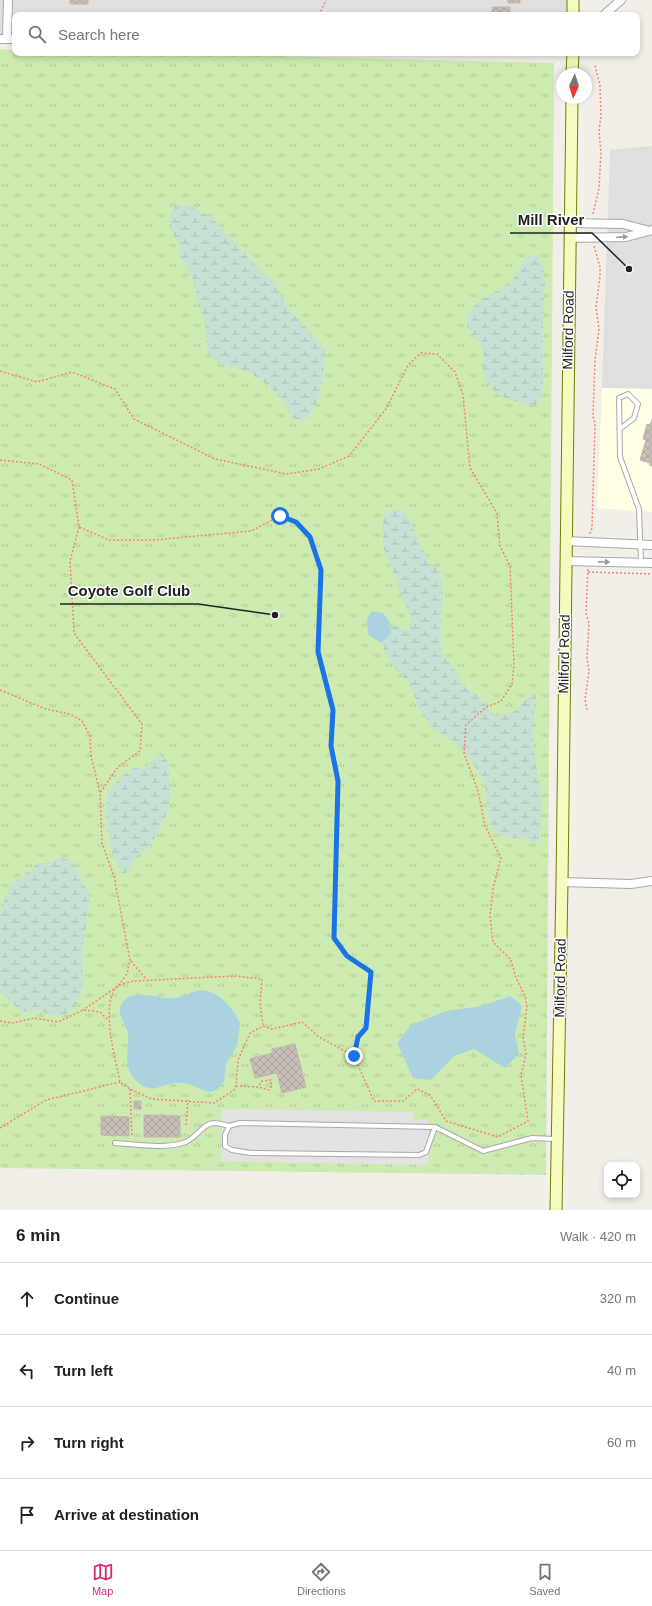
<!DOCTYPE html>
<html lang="en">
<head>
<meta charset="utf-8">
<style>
	:root { --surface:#fff; --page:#f2f2f2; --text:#202124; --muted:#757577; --line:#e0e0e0; --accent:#db2777 }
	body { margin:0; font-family:Helvetica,sans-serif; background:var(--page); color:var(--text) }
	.controls { position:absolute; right:12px; bottom:12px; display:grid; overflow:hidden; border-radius:8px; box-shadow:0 2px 6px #0003 }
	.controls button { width:36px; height:36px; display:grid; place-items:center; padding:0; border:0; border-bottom:1px solid var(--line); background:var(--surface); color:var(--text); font:20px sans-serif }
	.compass { position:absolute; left:556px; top:68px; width:36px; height:36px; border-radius:50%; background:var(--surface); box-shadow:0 2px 6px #0003; rotate:184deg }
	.stop { position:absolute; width:12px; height:12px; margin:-9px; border:3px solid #1a73e8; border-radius:50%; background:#fff }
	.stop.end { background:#1a73e8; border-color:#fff; box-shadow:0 1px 4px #0008 }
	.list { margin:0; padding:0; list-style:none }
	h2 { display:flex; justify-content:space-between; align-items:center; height:52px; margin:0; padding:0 16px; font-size:17px }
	h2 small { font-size:13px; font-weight:400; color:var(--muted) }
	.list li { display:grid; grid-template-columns:26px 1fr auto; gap:12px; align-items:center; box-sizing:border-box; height:72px; padding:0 16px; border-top:1px solid var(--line) }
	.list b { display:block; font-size:15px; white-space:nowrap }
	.list em { font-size:13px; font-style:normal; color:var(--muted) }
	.icon { flex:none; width:22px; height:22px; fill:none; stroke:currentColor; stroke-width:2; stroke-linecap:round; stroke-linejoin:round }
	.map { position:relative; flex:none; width:652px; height:1210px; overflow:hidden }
	.search { position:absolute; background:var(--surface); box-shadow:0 2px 6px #0003; left:12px; right:12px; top:12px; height:44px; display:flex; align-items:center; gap:10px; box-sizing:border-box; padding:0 14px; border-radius:8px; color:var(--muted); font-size:15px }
	.sheet { height:340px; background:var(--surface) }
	nav { display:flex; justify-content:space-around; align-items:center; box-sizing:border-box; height:56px; border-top:1px solid var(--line); background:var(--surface); font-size:11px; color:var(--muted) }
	nav a { display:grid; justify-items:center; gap:2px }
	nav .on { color:var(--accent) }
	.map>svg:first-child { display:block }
</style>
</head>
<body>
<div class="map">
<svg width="652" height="1210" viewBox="0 0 652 1210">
	<defs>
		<pattern id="grass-tufts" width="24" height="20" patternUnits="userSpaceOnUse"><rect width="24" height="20" fill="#cdebb0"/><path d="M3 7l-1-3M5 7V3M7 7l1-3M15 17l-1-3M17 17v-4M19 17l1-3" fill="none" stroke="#b0c997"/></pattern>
		<pattern id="wetland-marsh" width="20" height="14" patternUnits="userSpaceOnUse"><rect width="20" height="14" fill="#c6e0d4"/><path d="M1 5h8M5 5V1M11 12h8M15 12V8" fill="none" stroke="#aac0b6"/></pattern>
		<pattern id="building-cross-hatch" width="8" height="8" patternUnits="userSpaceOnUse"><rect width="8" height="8" fill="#c7bfb8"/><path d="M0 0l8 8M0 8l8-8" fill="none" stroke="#aba49e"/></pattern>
	</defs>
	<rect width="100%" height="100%" fill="#f2efe9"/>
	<path fill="#e0dfdf" d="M 0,0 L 573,0 L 573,15 L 15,15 L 15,39 L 0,39 Z
		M 652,146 L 652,389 L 602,388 L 610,150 Z"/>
	<path fill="#ffffe5" d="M 602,388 L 652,389 L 652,512 L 597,508 Z"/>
	<path fill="url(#grass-tufts)" d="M 0,49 L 15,50 L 15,53 L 155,53 L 554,63 L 546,1175 L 0,1168 Z"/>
	<path fill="url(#wetland-marsh)" d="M 176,204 L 190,206 L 211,217 L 258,268 L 275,283 L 287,306 L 325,349 L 323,381 L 315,409 L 301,422 L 291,417 L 281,397 L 252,373 L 219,363 L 207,351 L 206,328 L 193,279 L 180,257 L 178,244 L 172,232 L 170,216 Z
		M 537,253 L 543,267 L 545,286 L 543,315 L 543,392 L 536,405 C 515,403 492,398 484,376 C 481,368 486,359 483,351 C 480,342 473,335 467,328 L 468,313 L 482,299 L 511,283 L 526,258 Z
		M 394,509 L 406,512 L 428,561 L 439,571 L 443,590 L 440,640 L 443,655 L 452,664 L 459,679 L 466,688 L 485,703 L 494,716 C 516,715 517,709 531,694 L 536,695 C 535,706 533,718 533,729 C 532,766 550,806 538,842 L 532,842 L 525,838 L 512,838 L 495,833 L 489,819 L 485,786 L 479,772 L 455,741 L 447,738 L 433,727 L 419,709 L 411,685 L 396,669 L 387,656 L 381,643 L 391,634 L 390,627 L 394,625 L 405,630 L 410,627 L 411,619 L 384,549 L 382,530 L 384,514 Z
		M 159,755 L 167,760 L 171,794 L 166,816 L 149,848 L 137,855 L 128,872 L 122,874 L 112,853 L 109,838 L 106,815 L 108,791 L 122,776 L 133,768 L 144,768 Z
		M 63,858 L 73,862 L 90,897 L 81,960 L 84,979 L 80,997 L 72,1009 L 61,1017 L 38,1011 L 22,1012 L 0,992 L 0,914 L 9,887 L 37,864 Z"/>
	<path fill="#e2e2e2" d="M 222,1109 L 413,1112 L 413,1120 L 429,1120 L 428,1165 L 221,1161 Z"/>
	<path fill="#aad3df" d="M 372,611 L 383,613 L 389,621 L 391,634 L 381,643 L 369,635 C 366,625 365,619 372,611 Z
		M 201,990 C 220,992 232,1006 240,1023 L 237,1046 L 226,1064 L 224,1081 L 218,1089 L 211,1092 C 200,1091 194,1083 180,1083 C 172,1082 164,1086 156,1088 C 144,1091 130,1078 128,1066 C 125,1054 131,1042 127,1030 C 122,1019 114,1007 127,998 C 138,990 159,999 172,998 C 182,998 191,991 201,990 Z
		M 510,996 L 522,1006 L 515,1034 L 519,1054 L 505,1068 L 474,1049 L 454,1056 L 431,1080 L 413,1078 L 397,1043 L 411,1025 L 446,1011 L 482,1006 Z"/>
	<path fill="url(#building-cross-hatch)" stroke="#c4b6ab" d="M 70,0 L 88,0 L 88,4 L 70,4 Z
		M 508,0 L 520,0 L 520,3 L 508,3 Z
		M 492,7 L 510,7 L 510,15 L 492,15 Z
		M 652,419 L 652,466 L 649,465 L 650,463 L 640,460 L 646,440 L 643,439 L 647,424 L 650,425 Z
		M 295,1044 L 306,1087 L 282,1093 L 277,1073 L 255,1078 L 250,1059 L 272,1053 L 272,1049 Z
		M 134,1101 L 141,1101 L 141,1109 L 134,1109 Z
		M 144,1115 L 180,1116 L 180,1137 L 144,1137 Z
		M 101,1116 L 129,1117 L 129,1136 L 101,1135 Z"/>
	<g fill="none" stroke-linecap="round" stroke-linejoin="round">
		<g stroke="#a9a9a9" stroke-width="6">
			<path id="lane" d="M 620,429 L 634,418 L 638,404 L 628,394 L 619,398 L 620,457 L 639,509 L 641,562
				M 435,1127 L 426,1152 L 419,1155 L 251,1153 L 232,1150 L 225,1146 L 225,1135 L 229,1126 L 240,1123 L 435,1127 L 483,1151 L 532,1138 L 556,1139
				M 115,1143 C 135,1144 164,1149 183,1143 C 196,1140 201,1124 214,1123 C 219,1123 225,1125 229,1126"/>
		</g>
		<g stroke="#a9a9a9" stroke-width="10">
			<path id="street" d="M 604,15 L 621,0
				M 0,39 L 15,39
				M 7,39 L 8,0
				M 569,223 L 623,224 L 646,230
				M 569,238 L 626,237 L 652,230
				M 566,541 L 652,545
				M 565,561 L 652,563
				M 562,882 L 631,884 L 652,881"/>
		</g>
		<g stroke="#707d05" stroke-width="13">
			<path id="secondary" d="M 573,15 L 573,0
				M 572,74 L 573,53
				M 556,1210 L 562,882 L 572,98"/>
		</g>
		<path stroke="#fa8072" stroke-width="1.5" stroke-dasharray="2 2" stroke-linecap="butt" d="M 319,15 L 326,0
			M 593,214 L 599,188 L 601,153 L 599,131 L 601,116 L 600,86 L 595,65
			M 0,371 L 37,382 L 72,372 L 115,389 L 134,419 L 215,459 L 287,474 L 319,469 L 349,456 L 386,409 L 408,365 L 421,353 L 437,354 L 455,372 L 463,395 L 470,468 L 497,513 L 500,546 L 510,566 L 514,664 L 512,684 L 501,701 L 485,708 L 466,725 L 464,753 L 478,791 L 485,826 L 501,858 L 493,889 L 490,916 L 493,942 L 511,960 L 516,978 L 525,996 L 527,1007 L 523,1037 L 526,1054 L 521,1075 L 528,1121 L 498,1137 L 446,1121 L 430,1095 L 417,1089 L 403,1101 L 374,1101 L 354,1056 L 319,1037 L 302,1022 L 272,1029 L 263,1026 L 250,1033 L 238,1060 L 236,1086 L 234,1090 L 214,1103 L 152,1099 L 130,1089 L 120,1082 C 116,1061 99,1002 118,986 C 122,984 129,982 133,981 L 236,976 L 262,979 L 260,1003 L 263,1026
			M 0,460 L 39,464 L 72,480 L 79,527 L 109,540 L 154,540 L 251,531 L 280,516 L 296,522 L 310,537 L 321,570 L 318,652 L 333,710 L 331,746 L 338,781 L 334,938 L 347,956 L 371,972 L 366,1027 L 359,1037 L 354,1056
			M 79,527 L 70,561 L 74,633 L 142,724 L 140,751 L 118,767 L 100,793 L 102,843 L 114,876 L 130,960 L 127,974 L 118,986 L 83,1010
			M 590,534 L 592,528 L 595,424 L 593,416 L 595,360 L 599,329 L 596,307 L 600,276 L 600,267 L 594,246
			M 588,572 L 652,574
			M 0,690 L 46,709 L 70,714 L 82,721 L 90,736 L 91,756 L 100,793
			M 587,710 L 585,699 L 589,671 L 587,658 L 589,623 L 586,613 L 588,569
			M 131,961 L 146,979
			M 0,1021 L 12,1023 L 35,1018 L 58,1022 L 83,1010 L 100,1012 L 107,1019
			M 236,1086 L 258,1087 L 269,1090 L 271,1087 L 271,1080 L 262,1081 L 258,1087
			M 130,1089 L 132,1137
			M 186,1125 L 188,1100
			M 0,1128 L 46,1100 L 120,1082"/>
		<use href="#lane" stroke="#fff" stroke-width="4"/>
		<use href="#street" stroke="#fff" stroke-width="8"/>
		<use href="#secondary" stroke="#f7fabf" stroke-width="11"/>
	</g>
	<defs><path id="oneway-solid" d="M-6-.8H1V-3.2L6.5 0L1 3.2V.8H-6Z"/></defs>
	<g fill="#9c9c9c">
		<use href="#oneway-solid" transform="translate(622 237) rotate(-5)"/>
		<use href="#oneway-solid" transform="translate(604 562) rotate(1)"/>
	</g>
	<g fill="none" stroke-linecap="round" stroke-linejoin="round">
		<path stroke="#1a73e8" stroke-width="5" d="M 280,516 L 296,522 L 310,537 L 321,570 L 318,652 L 333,710 L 331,746 L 338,781 L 334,938 L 347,956 L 371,972 L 366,1028 L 358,1037 L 354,1056"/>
	</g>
	<g text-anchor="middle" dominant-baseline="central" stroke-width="3" stroke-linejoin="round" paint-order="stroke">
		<g font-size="14" fill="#222" stroke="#fff">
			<text transform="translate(568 330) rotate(-89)">Milford Road</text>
			<text transform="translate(564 654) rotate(-89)">Milford Road</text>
			<text transform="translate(560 978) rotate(-89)">Milford Road</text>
		</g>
	</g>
	<path fill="none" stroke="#222" stroke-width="1.5" d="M629 269L592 233H510M275 615L198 604H60"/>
	<g fill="#222" stroke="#fff" stroke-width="1.5">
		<circle cx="629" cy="269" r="4"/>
		<circle cx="275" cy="615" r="4"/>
	</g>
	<g font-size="15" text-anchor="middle" font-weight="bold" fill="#222" stroke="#fff" stroke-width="3" stroke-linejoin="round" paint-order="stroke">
		<text x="551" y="225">Mill River</text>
		<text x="129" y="596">Coyote Golf Club</text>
	</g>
</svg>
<div class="controls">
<button><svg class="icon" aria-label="locate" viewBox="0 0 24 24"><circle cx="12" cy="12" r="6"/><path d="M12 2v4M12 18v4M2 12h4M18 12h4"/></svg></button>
</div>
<svg class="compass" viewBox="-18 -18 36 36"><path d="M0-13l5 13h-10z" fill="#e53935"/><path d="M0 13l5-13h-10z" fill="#757577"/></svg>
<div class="stop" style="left:280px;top:516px"></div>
<div class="stop end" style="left:354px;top:1056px"></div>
<div class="search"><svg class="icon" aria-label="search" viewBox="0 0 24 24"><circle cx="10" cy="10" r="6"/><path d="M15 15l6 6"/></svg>Search here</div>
</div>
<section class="sheet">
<h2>6 min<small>Walk · 420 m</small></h2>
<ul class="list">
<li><svg class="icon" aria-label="ahead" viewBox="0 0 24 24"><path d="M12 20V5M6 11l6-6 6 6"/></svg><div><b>Continue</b></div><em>320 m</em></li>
<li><svg class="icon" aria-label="left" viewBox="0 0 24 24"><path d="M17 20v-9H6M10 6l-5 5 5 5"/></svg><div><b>Turn left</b></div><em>40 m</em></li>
<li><svg class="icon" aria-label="right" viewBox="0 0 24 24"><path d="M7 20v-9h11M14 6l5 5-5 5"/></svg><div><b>Turn right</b></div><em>60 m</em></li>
<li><svg class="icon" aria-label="arrive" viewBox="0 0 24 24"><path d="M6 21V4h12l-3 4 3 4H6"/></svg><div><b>Arrive at destination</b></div></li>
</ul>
</section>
<nav>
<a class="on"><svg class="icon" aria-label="map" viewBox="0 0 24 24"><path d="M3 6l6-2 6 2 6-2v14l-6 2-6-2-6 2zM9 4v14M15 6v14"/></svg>Map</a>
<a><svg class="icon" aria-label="directions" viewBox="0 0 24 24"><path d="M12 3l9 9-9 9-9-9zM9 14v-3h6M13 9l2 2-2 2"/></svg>Directions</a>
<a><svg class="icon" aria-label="saved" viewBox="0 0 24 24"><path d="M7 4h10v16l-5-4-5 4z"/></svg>Saved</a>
</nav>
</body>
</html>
